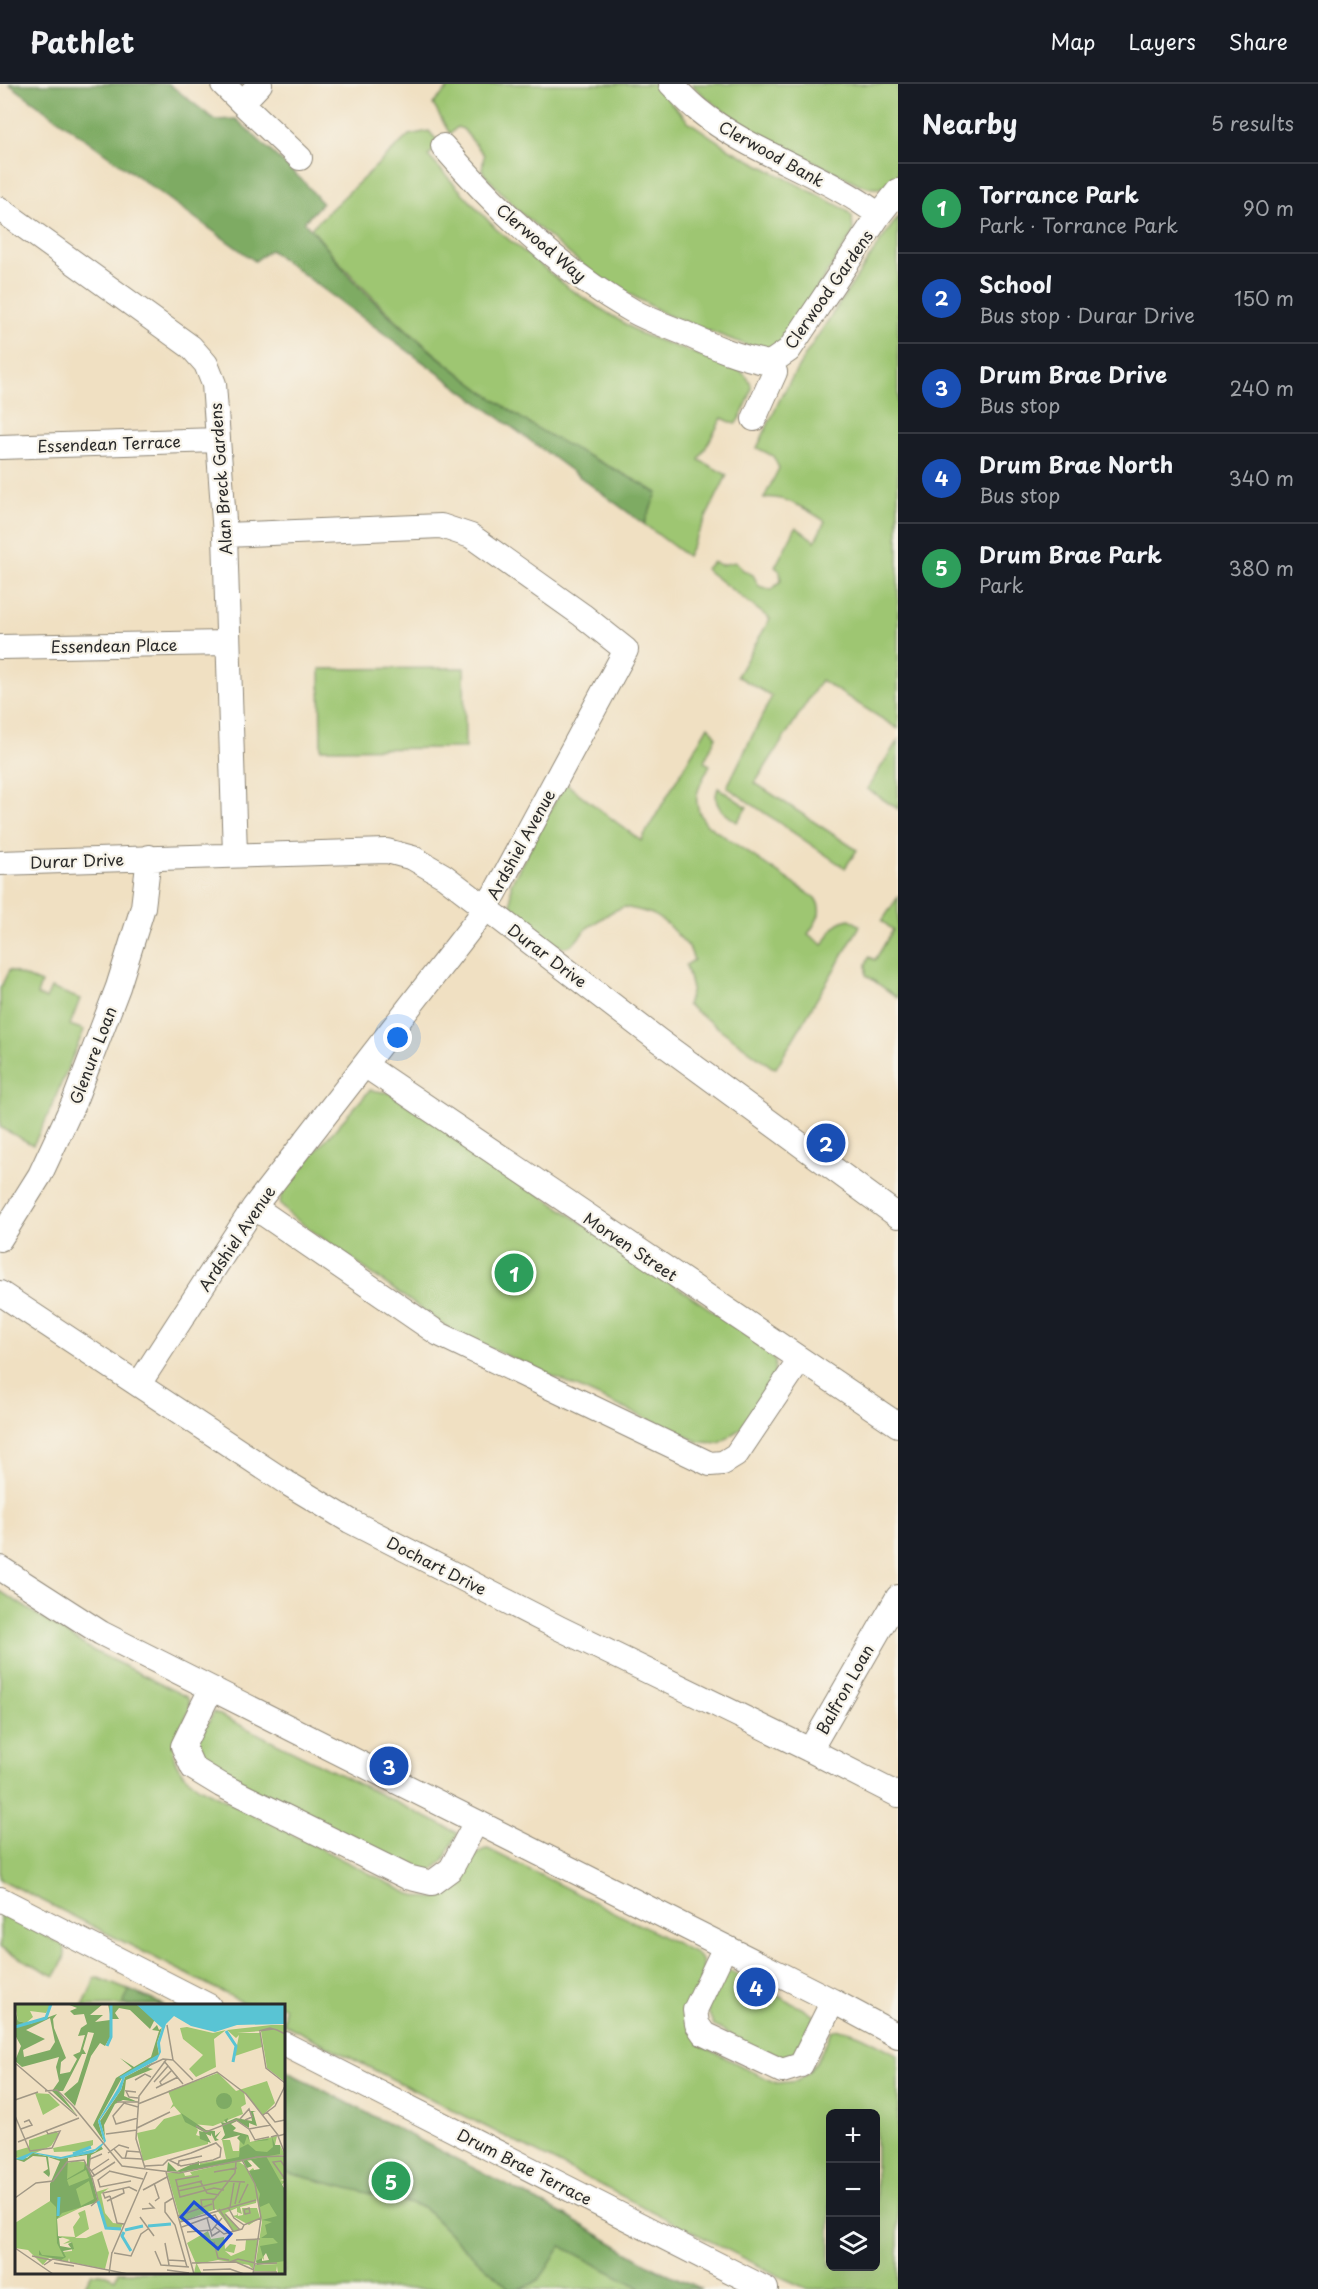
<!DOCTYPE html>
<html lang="en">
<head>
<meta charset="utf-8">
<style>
	:root { --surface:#171b24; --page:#20242c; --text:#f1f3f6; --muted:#9ea1a6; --line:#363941; --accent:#c8321e }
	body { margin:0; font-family:"Playpen Sans",sans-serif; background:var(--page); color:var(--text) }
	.controls { position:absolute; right:18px; bottom:18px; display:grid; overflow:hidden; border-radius:9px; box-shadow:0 6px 24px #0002 }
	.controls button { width:54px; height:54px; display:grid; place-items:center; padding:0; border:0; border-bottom:2px solid var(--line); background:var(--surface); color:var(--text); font:30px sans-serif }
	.you { position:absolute; left:398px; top:954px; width:21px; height:21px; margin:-15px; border:4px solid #fff; border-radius:50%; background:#1a73e8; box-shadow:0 0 0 9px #1a73e833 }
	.badge { display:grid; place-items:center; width:39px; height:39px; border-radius:50%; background:var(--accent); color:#fff; font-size:20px; font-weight:700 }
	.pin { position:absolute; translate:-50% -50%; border:3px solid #fff; box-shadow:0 2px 6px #0006 }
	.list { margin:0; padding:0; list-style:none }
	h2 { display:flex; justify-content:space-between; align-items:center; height:78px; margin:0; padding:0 24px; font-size:26px }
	h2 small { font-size:20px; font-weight:400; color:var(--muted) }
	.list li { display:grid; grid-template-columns:39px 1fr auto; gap:18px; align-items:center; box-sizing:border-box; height:90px; padding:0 24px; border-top:2px solid var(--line) }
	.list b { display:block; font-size:22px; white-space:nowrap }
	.list p { margin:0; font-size:20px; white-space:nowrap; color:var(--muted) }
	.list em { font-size:20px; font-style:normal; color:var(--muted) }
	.icon { flex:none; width:33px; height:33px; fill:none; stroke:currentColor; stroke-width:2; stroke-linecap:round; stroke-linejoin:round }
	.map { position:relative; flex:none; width:898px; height:2205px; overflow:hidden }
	header { display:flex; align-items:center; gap:36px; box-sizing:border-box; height:84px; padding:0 30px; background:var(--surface); border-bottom:2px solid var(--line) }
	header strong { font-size:28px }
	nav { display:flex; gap:33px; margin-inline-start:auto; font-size:21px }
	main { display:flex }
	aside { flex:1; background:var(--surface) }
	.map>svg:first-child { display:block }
</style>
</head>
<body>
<header>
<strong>Pathlet</strong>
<nav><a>Map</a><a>Layers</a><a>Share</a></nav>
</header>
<main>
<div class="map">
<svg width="898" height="2205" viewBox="0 0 898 2205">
	<rect width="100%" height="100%" fill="#f7f3e8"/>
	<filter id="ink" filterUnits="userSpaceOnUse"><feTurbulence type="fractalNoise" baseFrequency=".0167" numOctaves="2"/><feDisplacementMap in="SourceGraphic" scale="12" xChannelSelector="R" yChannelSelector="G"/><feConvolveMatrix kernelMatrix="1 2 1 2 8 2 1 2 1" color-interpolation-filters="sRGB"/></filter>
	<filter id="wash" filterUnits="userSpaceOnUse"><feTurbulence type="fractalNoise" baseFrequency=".008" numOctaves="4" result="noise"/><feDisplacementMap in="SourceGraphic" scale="24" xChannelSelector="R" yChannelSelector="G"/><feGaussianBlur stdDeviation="1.35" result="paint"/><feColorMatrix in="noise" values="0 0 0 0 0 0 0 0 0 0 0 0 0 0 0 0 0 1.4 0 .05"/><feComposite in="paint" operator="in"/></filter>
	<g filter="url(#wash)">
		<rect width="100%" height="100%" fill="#f0e0c2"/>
		<path fill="#9ec672" stroke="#64784e" stroke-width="1.5" fill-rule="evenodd" d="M 452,0 L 653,0 L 688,37 L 731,66 L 845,125 L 852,132 L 853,149 L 783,256 C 775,263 769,266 757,265 L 667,231 L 592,189 L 521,129 L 485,91 L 482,86 L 484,71 L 463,45 L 457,43 L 450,50 L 433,20 Z
			M 691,0 L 898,0 L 898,92 C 884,106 876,107 859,100 C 800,70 739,46 691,0 Z
			M 429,47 L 440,60 L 428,72 L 496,145 L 571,206 L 641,250 L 738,285 C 755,298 754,305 745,323 C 742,330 740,335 735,340 L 722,334 L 699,376 L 727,391 L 687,472 L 644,440 L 656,409 C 614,382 566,364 524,336 C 444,282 370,220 311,144 L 409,51 Z
			M 898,133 L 898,645 L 821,596 L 755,699 L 857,766 L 845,784 L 727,703 L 772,612 L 737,592 L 770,535 L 705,485 L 713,478 L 721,481 L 735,478 L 743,486 L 753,491 L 759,502 L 771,506 L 781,497 L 780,487 L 775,483 L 796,443 L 815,457 L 825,437 C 808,426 784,411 764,414 L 779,384 L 773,372 L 757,364 L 781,313 L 806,270 L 880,158 Z
			M 464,584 L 465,664 L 321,665 L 320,585 Z
			M 708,642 L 713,647 L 716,653 L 704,678 L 710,681 C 698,704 689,716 706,740 L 815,814 C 825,828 816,838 808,850 L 823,861 C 831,848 833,838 850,835 L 860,842 L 776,984 L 772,983 L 687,921 L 692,905 L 686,881 L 694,876 L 689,863 L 667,840 L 652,830 L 638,826 L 624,823 L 613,827 L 587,844 L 576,857 L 570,862 L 563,863 L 551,860 L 525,839 L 516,829 L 511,820 L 511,800 L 565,699 L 641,757 Z
			M 898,656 L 898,725 L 867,705 Z
			M 718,704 L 747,723 L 737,738 C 724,729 711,722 718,704 Z
			M 898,813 L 898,914 L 866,891 L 866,880 L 869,873 L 875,876 L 893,846 L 882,837 Z
			M 9,886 L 41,899 L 37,911 L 46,915 L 51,904 L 80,915 L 70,941 L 84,946 L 45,1038 L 33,1061 L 0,1043 L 0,905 Z
			M 370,1006 L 390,1009 L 763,1261 L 775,1277 L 774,1292 L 743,1343 L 720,1359 L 699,1358 L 452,1247 L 290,1131 L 280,1120 L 282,1105 Z
			M 0,1507 L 92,1566 L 187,1613 C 202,1637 141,1663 199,1703 L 408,1809 C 415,1811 423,1814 431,1814 C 466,1816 465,1766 488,1765 L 694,1868 L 702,1876 L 703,1881 L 699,1960 L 763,1993 L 776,1999 L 788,1998 L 797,1997 L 808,1989 L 816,1978 L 832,1947 C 845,1939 884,1964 898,1971 L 898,2205 L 808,2205 L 783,2194 L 284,1940 L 284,1922 L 248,1921 L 0,1795 ZM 830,2030 L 876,2030 L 876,2182 L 830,2182 Z
			M 214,1628 L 458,1749 L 443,1777 L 429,1789 L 414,1786 L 206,1684 L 195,1662 Z
			M 0,1828 L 63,1861 C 69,1872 60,1882 55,1892 L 0,1864 Z
			M 726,1885 L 815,1931 L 795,1970 L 777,1974 L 714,1942 L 707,1925 Z
			M 96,1893 L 164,1921 L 83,1922 Z
			M 284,1986 L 568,2133 L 655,2184 L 701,2205 L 88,2205 L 84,2203 L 92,2189 L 102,2189 L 115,2195 L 118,2188 L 284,2188 Z"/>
		<path fill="#7eab64" stroke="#546b48" stroke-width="1.5" d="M 9,0 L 169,0 L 215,36 L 236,35 L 305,99 L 322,119 L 304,138 C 321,155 335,176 351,194 C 399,245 466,297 524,336 C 566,364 614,382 657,409 L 644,440 L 270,166 L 255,177 Z
			M 129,1906 L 164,1921 L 123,1921 Z
			M 284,1986 L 568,2133 L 655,2184 L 701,2205 L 642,2205 L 561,2162 C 545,2185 542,2205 510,2205 L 465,2165 L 423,2123 L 284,2088 Z"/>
	</g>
	<g filter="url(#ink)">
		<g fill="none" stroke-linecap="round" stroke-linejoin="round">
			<g stroke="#8e8676" stroke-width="26">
				<path id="minor" d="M 223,0 L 242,19
					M 260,0 L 242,19 L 300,74
					M 671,0 C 680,9 688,18 698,26 C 750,69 824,89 879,131
					M 443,62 C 498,126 560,186 633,227 C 649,236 667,242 684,249 C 712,262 740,274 770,279
					M 0,125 L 191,263 L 206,280 L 214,300 L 225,451 L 235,770
					M 754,335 L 775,288 L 770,279 L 789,266 L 879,131 L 898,107
					M 0,363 L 217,356
					M 0,563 L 227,559
					M 0,779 L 387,767 L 413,774 L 444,792 L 658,956 L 898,1132
					M 366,982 L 898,1341
					M 254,1123 L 439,1250 L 710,1380 L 723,1379 L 736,1371 L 800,1276
					M 0,1155 L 40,1091 L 74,1018 L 118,903 L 143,823 L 149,773
					M 0,1209 L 287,1399 L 350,1437 L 559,1544 L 810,1666 L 898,1711
					M 139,1300 L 254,1123 L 477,836 L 495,809 L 626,566 L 582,531 L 471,452 L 441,442 L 225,451
					M 0,1484 L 101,1549 L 833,1917 L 898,1952
					M 211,1605 L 183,1662 L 193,1684 L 221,1701 L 407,1793 L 432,1799 L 451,1785 L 476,1738
					M 810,1666 L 898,1513
					M 0,1815 L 209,1922
					M 725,1863 L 695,1926 L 697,1940 L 704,1950 L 782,1987 L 801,1981 L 833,1917
					M 284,1960 L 766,2205"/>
			</g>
			<use href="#minor" stroke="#fff" stroke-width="24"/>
		</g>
	</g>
	<g text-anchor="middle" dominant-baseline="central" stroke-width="4.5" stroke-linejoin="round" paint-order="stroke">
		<g font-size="16" fill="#2b2b2b" stroke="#f7f3e8">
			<text transform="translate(772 69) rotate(29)">Clerwood Bank</text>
			<text transform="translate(542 158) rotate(40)">Clerwood Way</text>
			<text transform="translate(828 205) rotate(-55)">Clerwood Gardens</text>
			<text transform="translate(109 359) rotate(-2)">Essendean Terrace</text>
			<text transform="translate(220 395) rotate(-94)">Alan Breck Gardens</text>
			<text transform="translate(114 561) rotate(-1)">Essendean Place</text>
			<text transform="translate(520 760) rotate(-61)">Ardshiel Avenue</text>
			<text transform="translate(77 776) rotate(-2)">Durar Drive</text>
			<text transform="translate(548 871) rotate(37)">Durar Drive</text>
			<text transform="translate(92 971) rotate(-69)">Glenure Loan</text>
			<text transform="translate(236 1154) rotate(-56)">Ardshiel Avenue</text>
			<text transform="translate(631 1162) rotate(34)">Morven Street</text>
			<text transform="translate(437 1481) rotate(27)">Dochart Drive</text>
			<text transform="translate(844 1605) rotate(-61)">Balfron Loan</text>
			<text transform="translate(525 2082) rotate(27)">Drum Brae Terrace</text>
		</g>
	</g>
	<g transform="translate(15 1920)">
		<rect width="270" height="270" fill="#f0e0c2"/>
		<path d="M 0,0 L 36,0 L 31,9 L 15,7 L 18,13 L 11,19 L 3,17 ZM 256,21 L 270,21 L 270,78 L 252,64 L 246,27 L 222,29 L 245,29 L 247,43 L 220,52 L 224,31 L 221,34 L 212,26 ZM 172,23 L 198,29 L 211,26 L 199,35 L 201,63 L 181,73 L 174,65 L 188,51 L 168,35 L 165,24 ZM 203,69 L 221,87 L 252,77 L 260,99 L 248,111 L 229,88 L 231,100 L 226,103 L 228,110 L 198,122 L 178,120 L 183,126 L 181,131 L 193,135 L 193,140 L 128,157 L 122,129 L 140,125 L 149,115 L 166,110 L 159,102 L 155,105 L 158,100 L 153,87 ZM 20,89 L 34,90 L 45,101 L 28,111 ZM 41,127 L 44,130 L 36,142 L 7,155 L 0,153 L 0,147 L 14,143 L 14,136 ZM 233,131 L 235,138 L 262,132 L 260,141 L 265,141 L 270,151 L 185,164 L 185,159 L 211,155 L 207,136 L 215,136 L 218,147 L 224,147 L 225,132 ZM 78,136 L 78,141 L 67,147 L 39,148 L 38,144 ZM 270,152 L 270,175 L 265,176 L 270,177 L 267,181 L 270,186 L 270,270 L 263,270 L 262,262 L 261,268 L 239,267 L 240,261 L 263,260 L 256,260 L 254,248 L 248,249 L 249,256 L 247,254 L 244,258 L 241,257 L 247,218 L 242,194 L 241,199 L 225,203 L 227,210 L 222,208 L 223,212 L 228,211 L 227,204 L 242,204 L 245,214 L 234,221 L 218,212 L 222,211 L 222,204 L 210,209 L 224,226 L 218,227 L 201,205 L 166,218 L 164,212 L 180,206 L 164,211 L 152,169 L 169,169 L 170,172 L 177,171 L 175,168 L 223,157 L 230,162 L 229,157 L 232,157 L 237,162 L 231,163 L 238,174 L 234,167 L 238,164 L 246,175 L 245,183 L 251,180 L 250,170 L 237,154 ZM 61,157 L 70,158 L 82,196 L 42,215 L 43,238 L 47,248 L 57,247 L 57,238 L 48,240 L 55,236 L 43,232 L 60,233 L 58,223 L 65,213 L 63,209 L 70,206 L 74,225 L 60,234 L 71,234 L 87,227 L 94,249 L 90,265 L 55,258 L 54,254 L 53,258 L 34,254 L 28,261 L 13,246 L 0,244 L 0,219 L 35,197 L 35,180 L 52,159 ZM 94,184 L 86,190 L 90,209 L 98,219 L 108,220 L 106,224 L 91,224 L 81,188 ZM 193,227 L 196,235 L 209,233 L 210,245 L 215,240 L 221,241 L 219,249 L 210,247 L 216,252 L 230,246 L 231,236 L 243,235 L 238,265 L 234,261 L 203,256 L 182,260 L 187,270 L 179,269 L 181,260 L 172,239 Z" fill="#9ec672"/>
		<path d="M 52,0 L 88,0 L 75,11 L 88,11 L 80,18 L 95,16 L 97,30 L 90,42 L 85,39 L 76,52 L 60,102 L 47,88 L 49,90 L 63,78 L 79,29 L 73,28 L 68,45 L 71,50 L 67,50 L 48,87 L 43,87 L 62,111 L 37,87 L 44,77 L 41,63 L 44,53 L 7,63 L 0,57 L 6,42 L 0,31 L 0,6 L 3,17 L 15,20 L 42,10 L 38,15 L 39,24 L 51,54 L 46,58 L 45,70 L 55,68 L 62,55 L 58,51 L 65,48 L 70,31 L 63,32 L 66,24 L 72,20 L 69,10 L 59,11 L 55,7 L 62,4 ZM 35,14 L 40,38 L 35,46 L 9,53 L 8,46 L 30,35 L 11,26 ZM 93,0 L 121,0 L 144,18 L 139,17 L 135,25 L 115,6 L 104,4 L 100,9 L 104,15 L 96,15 ZM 142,21 L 144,26 L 147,24 L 142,39 L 144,51 L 108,72 L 83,117 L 89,138 L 78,121 L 101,74 L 117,64 L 105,54 L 119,63 L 136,53 L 144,27 L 137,26 ZM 139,58 L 133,64 L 138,65 L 111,76 L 109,92 L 123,98 L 108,96 L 100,100 L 89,121 L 90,133 L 85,117 L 106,86 L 110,73 ZM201 97a8 8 0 1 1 16 0a8 8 0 1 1-16 0ZM 235,107 L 241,107 L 238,108 L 242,122 L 234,119 L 234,124 L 222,117 L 216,120 L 221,124 L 218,127 L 233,131 L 235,138 L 252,135 L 254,136 L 235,138 L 232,132 L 229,141 L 222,134 L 225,131 L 206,136 L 210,131 L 206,118 L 211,119 L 209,116 L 213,114 L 212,118 L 221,114 L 237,117 ZM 166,109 L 191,126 L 200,127 L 200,132 L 206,127 L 201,134 L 204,136 L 200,137 L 196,129 L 196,132 L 191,130 L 196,139 L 185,135 L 184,127 L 189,128 L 170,118 ZM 257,133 L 260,141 L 265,141 L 265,150 L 166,168 L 152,167 L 153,158 L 162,167 L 184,157 L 184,161 L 224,153 L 225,144 L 233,140 L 241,147 L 252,148 L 258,143 ZM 86,142 L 88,145 L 76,151 L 74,163 L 83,198 L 47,209 L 42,215 L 43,232 L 48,234 L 44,234 L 45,242 L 56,244 L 53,240 L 57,238 L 59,245 L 48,247 L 51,253 L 46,256 L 24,251 L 24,246 L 27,251 L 49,253 L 42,239 L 41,203 L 35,197 L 35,180 L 45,157 L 33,153 L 35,170 L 34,173 L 28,168 L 33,165 L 31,153 L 18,152 L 9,158 L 0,155 L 12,154 L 18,149 L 45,155 L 80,148 ZM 72,151 L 72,164 L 70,158 L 69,165 L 52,175 L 53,154 ZM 71,166 L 74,174 L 54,182 L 52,176 ZM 74,177 L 79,195 L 66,202 L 61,185 ZM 251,152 L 270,186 L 270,257 L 242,261 L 241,257 L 247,254 L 247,257 L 254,256 L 251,249 L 248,253 L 245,242 L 263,239 L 258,234 L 246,234 L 252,230 L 250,221 L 257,218 L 247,216 L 262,212 L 254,199 L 245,203 L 243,200 L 245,190 L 234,167 L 245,165 L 236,156 L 232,156 L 237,162 L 232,164 L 228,156 Z" fill="#7eab64" fill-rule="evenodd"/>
		<path d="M 121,0 L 270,0 L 270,20 L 222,21 L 200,28 L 176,22 L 159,12 L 151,20 L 145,39 L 146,48 L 142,56 L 110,73 L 106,86 L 85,116 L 91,137 L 85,144 L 77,149 L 45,155 L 18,149 L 8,156 L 0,155 L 17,148 L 46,153 L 80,145 L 89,138 L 83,117 L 103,84 L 107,75 L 104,73 L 144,50 L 142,39 L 147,24 Z" fill="#59c4d4"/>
		<path fill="none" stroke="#59c4d4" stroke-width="3" d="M 0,23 L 31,14 L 36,0M 211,27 L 221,42 L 218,58M 92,42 L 96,33 L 96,0M 58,150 L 76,143M 83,197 L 91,224 L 106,225M 43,212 L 44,193M 133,222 L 156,220M 110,226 L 128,222M 109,228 L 107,232 L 116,247"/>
		<path fill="none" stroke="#a19886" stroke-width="1.5" d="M 152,21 L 158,56 L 178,76M 258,25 L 244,27 L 255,24 L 262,26 L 270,30M 245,28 L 251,64 L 270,79M 149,57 L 168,80M 0,59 L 62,112M 131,63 L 148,55 L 158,56M 120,76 L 130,70 L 136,73M 139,78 L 153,62M 147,82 L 145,78 L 157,66M 141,84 L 163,73M 30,87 L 42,86 L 58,102M 121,88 L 111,87 L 114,93 L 123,94M 0,96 L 23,88M 102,98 L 123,98M 123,100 L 202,68 L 231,90 L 263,131 L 256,133M 58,102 L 107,162 L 164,169 L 242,153 L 270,152M 252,108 L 260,118 L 270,116M 248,111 L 260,102 L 270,82M 0,112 L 15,147 L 37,144 L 45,127 L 33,130 L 31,126M 123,114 L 101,120 L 98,112 L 109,99 L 123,103M 225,115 L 234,105 L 237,113 L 230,116M 181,122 L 191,128 L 221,116 L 234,125 L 256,121M 122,124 L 155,108M 6,125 L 17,121 L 14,116 L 9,118M 234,125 L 240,136 L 254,133M 91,130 L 122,126M 270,130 L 263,132 L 270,150M 13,134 L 3,138 L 64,114M 99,145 L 107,154 L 127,155M 93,149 L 104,141 L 114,144M 110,155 L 112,147 L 125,148M 227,156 L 240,180 L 246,214 L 238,270M 130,162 L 148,161 L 153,156 L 154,156 L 176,149 L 201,139 L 206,144 L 205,153 L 198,156 L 166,162 L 154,156M 163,162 L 164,157 L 187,152M 130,164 L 121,135 L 124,92 L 151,56M 76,167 L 94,155M 94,167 L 128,175M 95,167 L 83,176 L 85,183 L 116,177M 151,168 L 179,270M 199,168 L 222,164M 80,172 L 74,164 L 75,155 L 87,150M 270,175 L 258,158 L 266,157 L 270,163M 160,176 L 184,172M 161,176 L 165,193 L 199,184 L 209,186M 185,177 L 192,189 L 204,191M 139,179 L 144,194 L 140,197M 162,183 L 187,177M 128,186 L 152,173M 163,187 L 210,177 L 230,178M 95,192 L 90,194 L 88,189 L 114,183 L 122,187M 95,192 L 102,219 L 109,220M 0,194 L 21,179 L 38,177 L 52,158 L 69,156 L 77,173 L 100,158M 158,194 L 150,199 L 150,208 L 160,221 L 172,263M 92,197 L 109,189 L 108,184M 224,199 L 233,180M 220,200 L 225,178M 76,202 L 83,196 L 77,173M 187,203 L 186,196 L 199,195M 213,203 L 219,214 L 229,221 L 246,214M 215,203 L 219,179M 234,204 L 235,209 L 230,210 L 229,206 ZM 127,205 L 139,204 L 134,199M 204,205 L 218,227M 199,206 L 198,197 L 220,169 L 221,158M 210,210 L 225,226M 163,212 L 197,200M 125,213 L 139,232M 192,214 L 197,232 L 205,227M 165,218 L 241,196M 167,223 L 200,211 L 204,218M 200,223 L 209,230 L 227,225 L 229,221M 172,228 L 197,226 L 207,214M 221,236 L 245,235M 199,238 L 203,254 L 214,256M 150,239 L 154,261M 0,244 L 38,270M 140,247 L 146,261 L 174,263M 97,249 L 132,168M 99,249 L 116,252 L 126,230 L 133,225M 17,252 L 36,256M 153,256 L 171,257M 215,258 L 223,255 L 240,259M 39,259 L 59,262M 177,259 L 221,258 L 239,266M 240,260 L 262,259M 29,261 L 38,255 L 113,270M 152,266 L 174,269M 188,266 L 215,265 L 229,270M 238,268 L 262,268M 94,270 L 97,248"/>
		<path fill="#1d4ed8" fill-opacity="0.15" stroke="#1d4ed8" stroke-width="3" d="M 179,198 L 216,230 L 203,245 L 166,213 Z"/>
		<rect width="270" height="270" fill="none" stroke="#2b2b2b" stroke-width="3"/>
	</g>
</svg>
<div class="controls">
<button>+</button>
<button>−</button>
<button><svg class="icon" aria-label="layers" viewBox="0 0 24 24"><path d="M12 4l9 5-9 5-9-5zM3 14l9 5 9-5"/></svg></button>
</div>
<div class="you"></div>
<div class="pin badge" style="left:514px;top:1189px;background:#2e9e5b">1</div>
<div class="pin badge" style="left:826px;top:1059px;background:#1a4fb4">2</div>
<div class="pin badge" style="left:389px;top:1682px;background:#1a4fb4">3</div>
<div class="pin badge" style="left:756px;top:1903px;background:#1a4fb4">4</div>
<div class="pin badge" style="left:391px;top:2097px;background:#2e9e5b">5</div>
</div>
<aside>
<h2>Nearby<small>5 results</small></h2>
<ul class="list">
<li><span class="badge" style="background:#2e9e5b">1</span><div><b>Torrance Park</b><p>Park · Torrance Park</p></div><em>90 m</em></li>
<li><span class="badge" style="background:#1a4fb4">2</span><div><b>School</b><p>Bus stop · Durar Drive</p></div><em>150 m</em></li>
<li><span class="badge" style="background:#1a4fb4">3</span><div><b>Drum Brae Drive</b><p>Bus stop</p></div><em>240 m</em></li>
<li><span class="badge" style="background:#1a4fb4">4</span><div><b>Drum Brae North</b><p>Bus stop</p></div><em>340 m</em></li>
<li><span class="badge" style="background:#2e9e5b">5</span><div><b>Drum Brae Park</b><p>Park</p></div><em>380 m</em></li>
</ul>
</aside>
</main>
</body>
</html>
